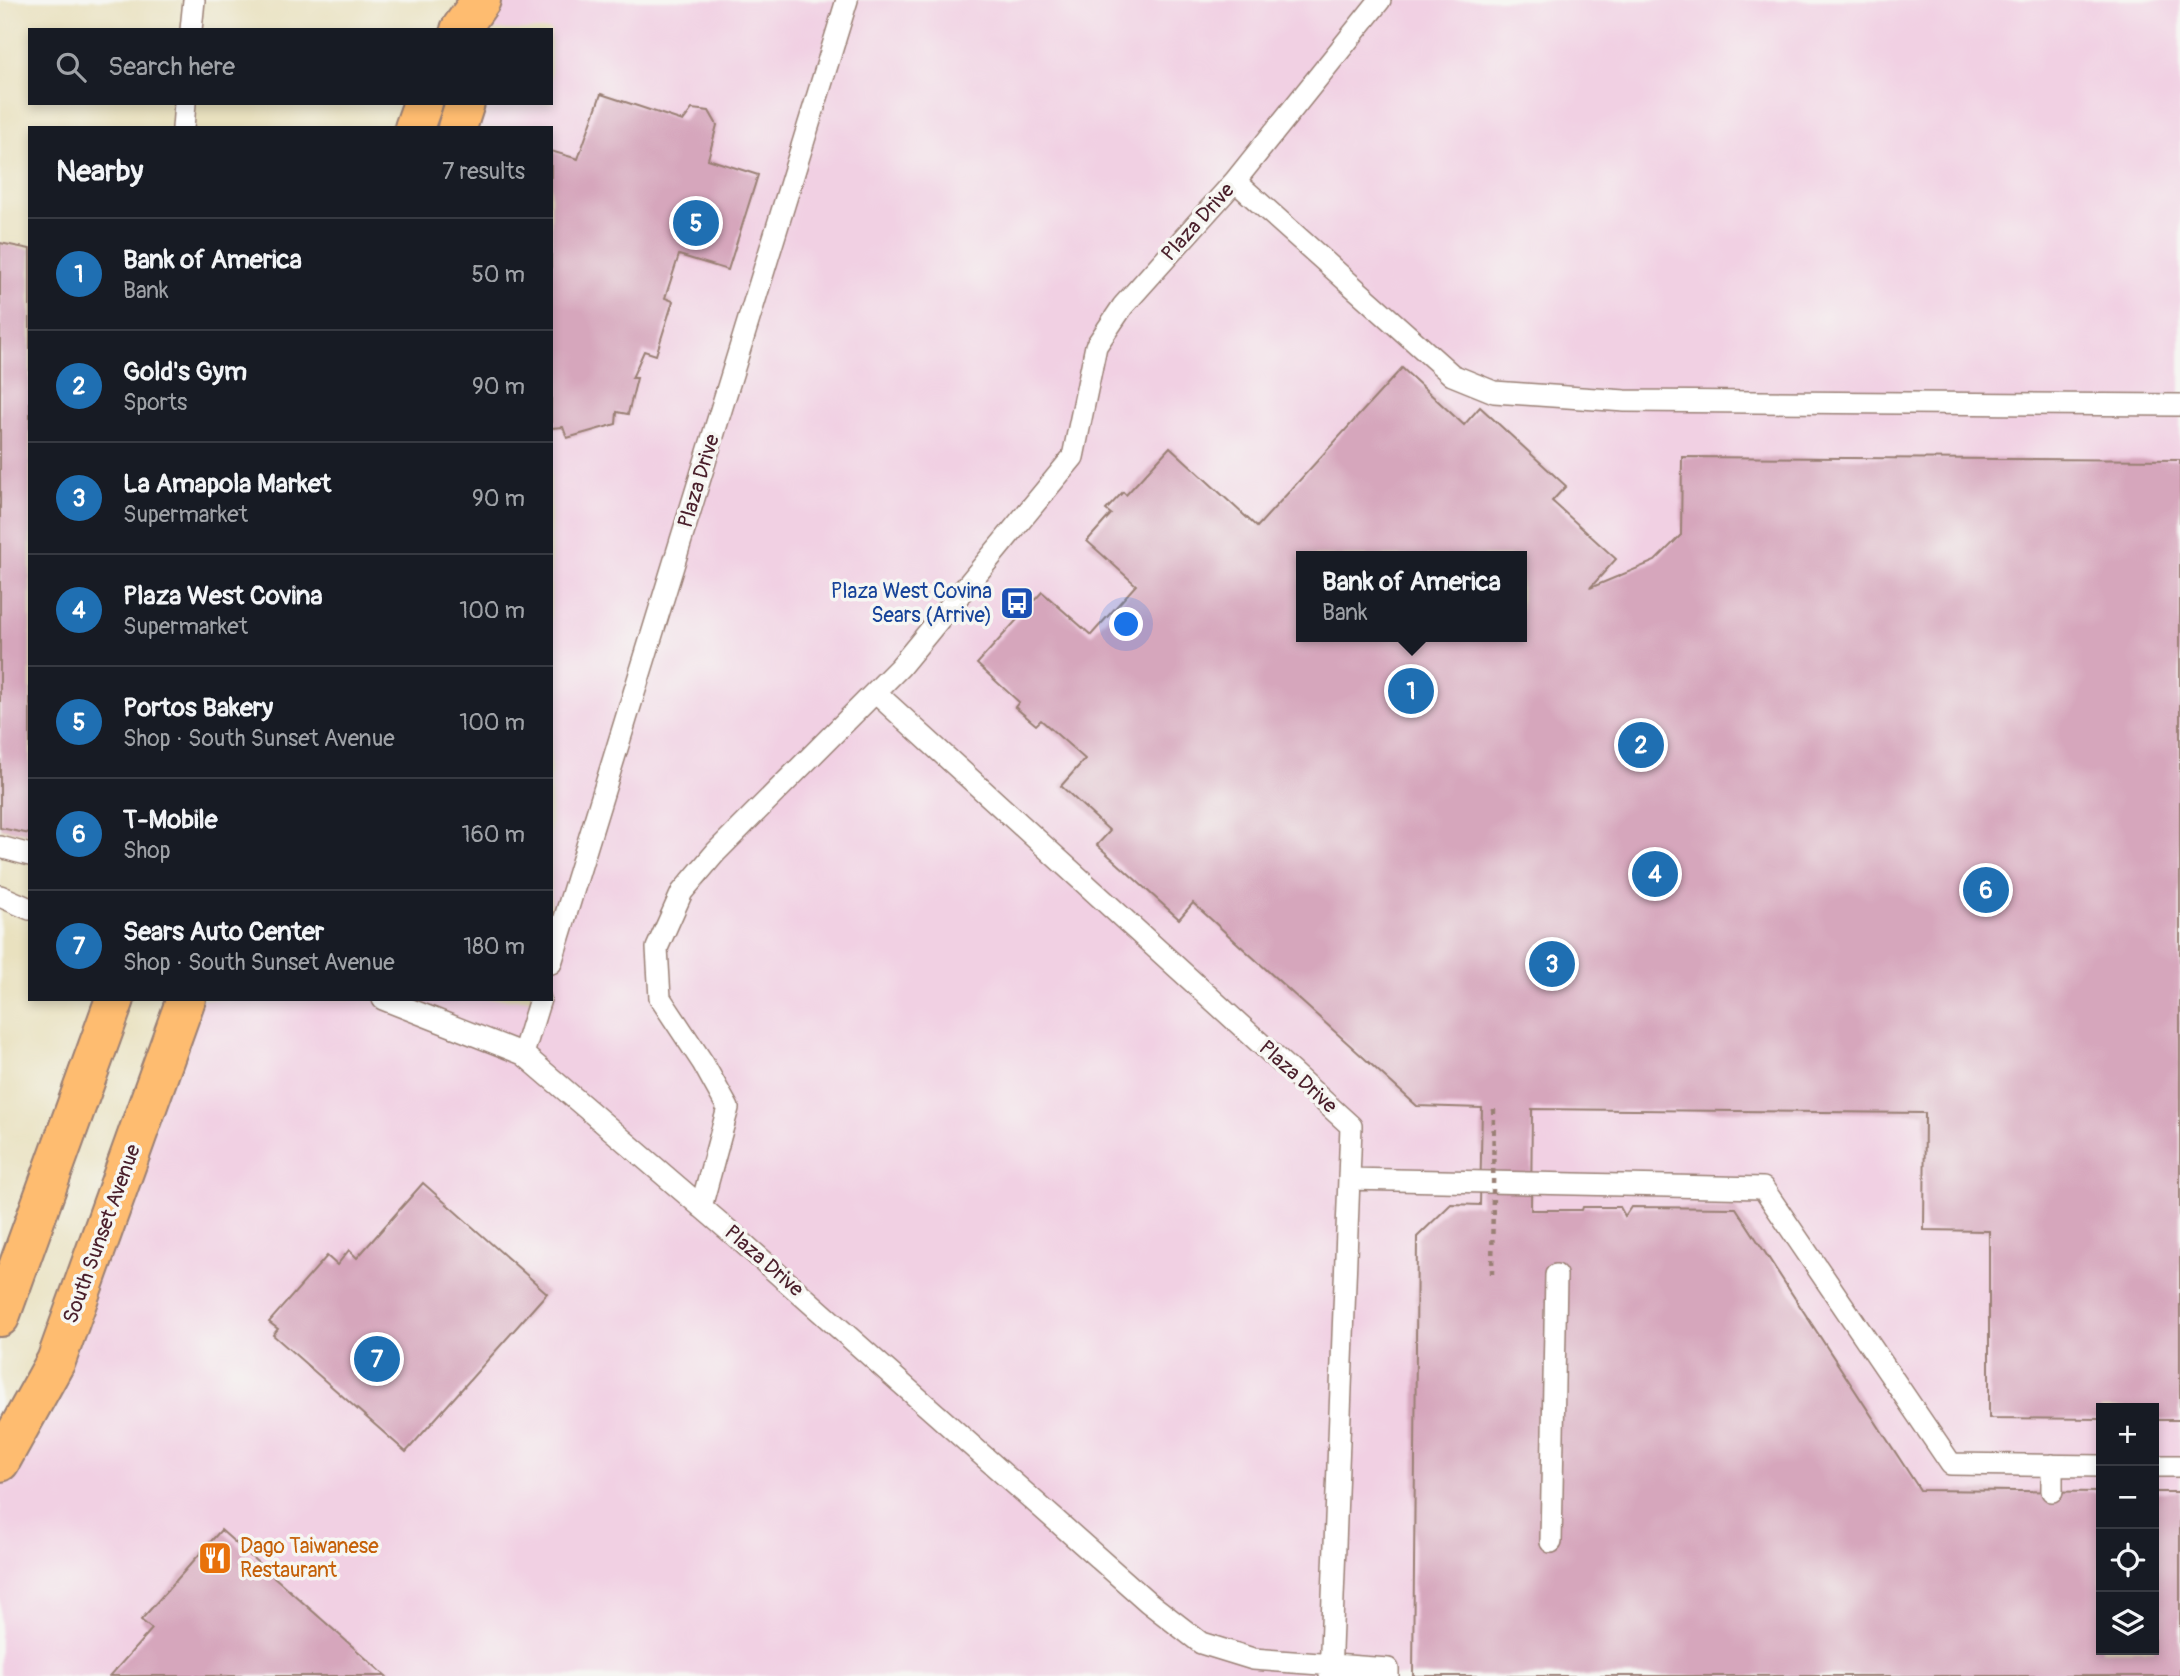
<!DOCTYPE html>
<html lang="en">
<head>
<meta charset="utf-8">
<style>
	:root { --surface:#171b24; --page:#20242c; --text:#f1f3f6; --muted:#9ea1a6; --line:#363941; --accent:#1f6fb2 }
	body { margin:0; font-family:Pangolin,sans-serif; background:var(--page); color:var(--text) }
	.controls { position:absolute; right:21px; bottom:21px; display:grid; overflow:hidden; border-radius:0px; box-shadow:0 4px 10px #0003 }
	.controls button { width:63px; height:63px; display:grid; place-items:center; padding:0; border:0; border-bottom:2px solid var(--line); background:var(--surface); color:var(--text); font:35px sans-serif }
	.you { position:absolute; left:1127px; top:625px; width:24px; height:24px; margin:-18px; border:5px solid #fff; border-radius:50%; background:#1a73e8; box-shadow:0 0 0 10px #1a73e833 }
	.badge { display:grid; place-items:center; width:46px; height:46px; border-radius:50%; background:var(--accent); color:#fff; font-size:23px; font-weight:700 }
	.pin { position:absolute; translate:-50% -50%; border:4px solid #fff; box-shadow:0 2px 7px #0006 }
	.popup { position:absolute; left:1296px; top:551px; width:231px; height:91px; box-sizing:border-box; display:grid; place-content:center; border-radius:0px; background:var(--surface); filter:drop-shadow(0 2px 5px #0005); font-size:23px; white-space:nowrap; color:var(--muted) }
	.popup b { font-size:26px; color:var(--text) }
	.popup::after { content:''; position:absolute; left:50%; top:100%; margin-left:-14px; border:14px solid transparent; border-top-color:var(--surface) }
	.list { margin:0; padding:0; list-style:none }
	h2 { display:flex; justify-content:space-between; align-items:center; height:91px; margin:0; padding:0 28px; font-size:30px }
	h2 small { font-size:23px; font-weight:400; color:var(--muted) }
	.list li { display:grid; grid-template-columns:46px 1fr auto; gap:21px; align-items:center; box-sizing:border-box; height:112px; padding:0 28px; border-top:2px solid var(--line) }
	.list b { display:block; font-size:26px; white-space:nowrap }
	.list p { margin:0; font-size:23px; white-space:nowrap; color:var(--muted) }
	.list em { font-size:23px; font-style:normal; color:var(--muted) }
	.icon { flex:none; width:38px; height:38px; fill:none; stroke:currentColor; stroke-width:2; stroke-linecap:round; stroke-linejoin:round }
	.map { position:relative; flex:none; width:2180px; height:1676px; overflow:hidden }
	.search { position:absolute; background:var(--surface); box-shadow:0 4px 10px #0003; left:28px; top:28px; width:525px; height:77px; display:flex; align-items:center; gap:18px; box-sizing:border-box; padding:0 24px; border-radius:0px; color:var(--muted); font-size:26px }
	.panel { position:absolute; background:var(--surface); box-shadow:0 4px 10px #0003; left:28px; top:126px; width:525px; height:875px; border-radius:0px }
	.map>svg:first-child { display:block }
</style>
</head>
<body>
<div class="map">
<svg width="2180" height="1676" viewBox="0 0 2180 1676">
	<rect width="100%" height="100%" fill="#f6f6f2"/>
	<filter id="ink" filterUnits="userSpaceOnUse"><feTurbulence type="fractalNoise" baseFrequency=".0143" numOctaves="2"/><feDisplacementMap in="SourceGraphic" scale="14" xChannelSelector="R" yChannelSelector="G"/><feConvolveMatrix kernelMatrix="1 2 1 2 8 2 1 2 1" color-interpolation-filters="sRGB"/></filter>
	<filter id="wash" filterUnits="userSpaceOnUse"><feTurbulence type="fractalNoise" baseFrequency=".00686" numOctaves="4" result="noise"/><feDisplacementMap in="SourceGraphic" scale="28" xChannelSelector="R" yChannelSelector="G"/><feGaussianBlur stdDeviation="1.57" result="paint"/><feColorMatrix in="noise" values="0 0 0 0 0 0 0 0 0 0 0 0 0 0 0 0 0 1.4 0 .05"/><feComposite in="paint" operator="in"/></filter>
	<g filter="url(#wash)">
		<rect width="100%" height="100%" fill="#e9e1bf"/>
		<path fill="#f1d0e3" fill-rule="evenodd" d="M 482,0 L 2180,0 L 2180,1676 L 0,1676 L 0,1462 L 186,999 L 551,999 L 551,128 L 457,128 L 465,103 L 551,103 L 551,30 L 479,30 ZM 1301,556 L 1521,556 L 1521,637 L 1301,637 ZM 2101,1408 L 2154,1408 L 2154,1650 L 2101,1650 Z"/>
		<g id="blocks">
			<path fill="#d6a6bc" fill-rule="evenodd" d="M 601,94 L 683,121 L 692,109 L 709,111 L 717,125 L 708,159 L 758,175 L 728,270 L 679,255 L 665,298 L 673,301 L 656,355 L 644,351 L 632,378 L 637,378 L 628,414 L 617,412 L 616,424 L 567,438 L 563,427 L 551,428 L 551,151 L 578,159 Z
				M 0,243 L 30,249 L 30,834 L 0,828 Z
				M 1402,368 L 1464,425 L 1480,407 L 1566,486 L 1552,501 L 1616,559 L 1590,588 L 1655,561 L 1681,535 L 1682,457 L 2180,460 L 2180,1420 L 2154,1420 L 2154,1408 L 2101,1408 L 2101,1419 L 1989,1418 L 1989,1231 L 1924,1230 L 1925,1113 L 1532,1109 L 1531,1210 L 1582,1210 L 1583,1207 L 1620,1207 L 1625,1216 L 1631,1207 L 1736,1208 L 1920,1490 L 2101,1492 L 2101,1650 L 2154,1650 L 2154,1492 L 2180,1492 L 2180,1676 L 1413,1676 L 1417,1237 L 1451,1204 L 1480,1205 L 1482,1108 L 1417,1106 L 1193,903 L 1179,919 L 1097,845 L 1110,831 L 1061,786 L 1085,759 L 1041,720 L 1036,725 L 1015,707 L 1019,702 L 977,664 L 1042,592 L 1091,635 L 1136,585 L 1087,541 L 1111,514 L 1106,510 L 1123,492 L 1126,495 L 1170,447 L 1257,527 ZM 1301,556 L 1521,556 L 1521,637 L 1301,637 Z
				M 423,1183 L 547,1293 L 406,1452 L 273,1335 L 278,1329 L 269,1322 L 327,1256 L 337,1265 L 349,1250 L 357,1258 Z
				M 221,1530 L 370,1662 L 386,1676 L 110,1676 L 152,1629 L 141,1620 Z"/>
		</g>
	</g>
	<g filter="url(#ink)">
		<use href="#blocks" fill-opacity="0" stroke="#9a8075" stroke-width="2"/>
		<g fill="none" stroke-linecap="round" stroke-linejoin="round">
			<g stroke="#9a8075" stroke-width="24">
				<path id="lane" d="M 191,30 L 194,0
					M 183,128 L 185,103
					M 1235,181 L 1452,375 L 1494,392 L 1625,401 L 2180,405
					M 876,693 L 1351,1126 L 1330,1676
					M 0,847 L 30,855
					M 0,896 L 30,909
					M 551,963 L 847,0
					M 383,999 L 523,1054 L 734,1235 L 1148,1602 L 1201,1643 L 1253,1659 L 1388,1669 L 1388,1676
					M 523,1054 L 540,999
					M 1349,1179 L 1763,1188 L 1951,1464 L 2101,1466
					M 701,1207 L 728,1108 L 703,1063 L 660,998 L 657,948 L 682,892 L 716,852 L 900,667 L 1073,457 L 1096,346 L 1123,306 L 1235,181 L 1380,0
					M 2052,1465 L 2052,1491
					M 2154,1466 L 2180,1466
					M 1551,1542 L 1556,1275"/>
			</g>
			<g stroke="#9a8075" stroke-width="42">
				<path id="primary" d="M 460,30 L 481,0
					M 414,128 L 423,103
					M 457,128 L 465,103
					M 0,1317 L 115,999
					M 0,1462 L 56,1361 L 186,999"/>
			</g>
			<use href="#lane" stroke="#fff" stroke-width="21"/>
			<use href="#primary" stroke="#febc70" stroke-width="38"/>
			<path stroke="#9a8075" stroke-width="4.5" stroke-dasharray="5 5" stroke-linecap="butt" d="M 1492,1274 L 1494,1108"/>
		</g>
	</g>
	<defs>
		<g id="bus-square" transform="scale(1.75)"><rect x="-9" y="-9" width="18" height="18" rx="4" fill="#1a4fb4" stroke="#f6f6f2"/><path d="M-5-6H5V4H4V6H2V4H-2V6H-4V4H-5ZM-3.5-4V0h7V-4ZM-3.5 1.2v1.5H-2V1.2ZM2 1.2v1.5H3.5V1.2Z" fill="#fff"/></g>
		<g id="restaurant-square" transform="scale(1.75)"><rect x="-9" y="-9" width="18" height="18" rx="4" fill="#e8710a" stroke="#f6f6f2"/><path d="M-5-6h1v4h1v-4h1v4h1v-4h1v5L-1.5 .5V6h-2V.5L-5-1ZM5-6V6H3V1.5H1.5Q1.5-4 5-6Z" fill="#fff"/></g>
	</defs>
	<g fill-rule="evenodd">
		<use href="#bus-square" x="1017" y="603"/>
		<use href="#restaurant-square" x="215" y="1558"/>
	</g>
	<g text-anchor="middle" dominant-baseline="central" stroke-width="7" stroke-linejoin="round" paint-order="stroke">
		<g font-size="21" fill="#4a1f2b" stroke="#f6f6f2">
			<text transform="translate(1198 222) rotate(-48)">Plaza Drive</text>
			<text transform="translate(699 481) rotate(-73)">Plaza Drive</text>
			<text transform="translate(1298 1077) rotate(42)">Plaza Drive</text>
			<text transform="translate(102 1234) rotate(-70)">South Sunset Avenue</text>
			<text transform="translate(764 1261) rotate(41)">Plaza Drive</text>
		</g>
		<g font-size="21" fill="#164399" stroke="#f6f6f2" text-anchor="end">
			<text x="992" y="591">Plaza West Covina<tspan x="992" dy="24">Sears (Arrive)</tspan></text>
		</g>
		<g font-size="21" fill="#c56008" stroke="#f6f6f2" text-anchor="start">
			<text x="240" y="1546">Dago Taiwanese<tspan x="240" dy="24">Restaurant</tspan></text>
		</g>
	</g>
</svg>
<div class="controls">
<button>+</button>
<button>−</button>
<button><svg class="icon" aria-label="locate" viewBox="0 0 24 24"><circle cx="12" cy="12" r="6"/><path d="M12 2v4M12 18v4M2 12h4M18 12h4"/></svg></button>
<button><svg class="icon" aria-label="layers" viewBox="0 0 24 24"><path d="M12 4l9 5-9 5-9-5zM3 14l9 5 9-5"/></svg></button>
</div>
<div class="you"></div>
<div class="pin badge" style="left:1411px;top:691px">1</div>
<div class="popup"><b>Bank of America</b>Bank</div>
<div class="pin badge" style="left:1641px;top:745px">2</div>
<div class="pin badge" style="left:1552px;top:964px">3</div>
<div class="pin badge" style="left:1655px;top:874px">4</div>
<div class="pin badge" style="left:696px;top:223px">5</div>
<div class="pin badge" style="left:1986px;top:890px">6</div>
<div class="pin badge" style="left:377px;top:1359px">7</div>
<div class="search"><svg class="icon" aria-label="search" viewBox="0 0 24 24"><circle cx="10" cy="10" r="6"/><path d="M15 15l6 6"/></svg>Search here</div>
<section class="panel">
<h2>Nearby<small>7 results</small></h2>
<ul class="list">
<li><span class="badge">1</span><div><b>Bank of America</b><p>Bank</p></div><em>50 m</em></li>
<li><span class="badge">2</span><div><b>Gold's Gym</b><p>Sports</p></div><em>90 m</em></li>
<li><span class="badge">3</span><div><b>La Amapola Market</b><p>Supermarket</p></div><em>90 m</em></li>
<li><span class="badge">4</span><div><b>Plaza West Covina</b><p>Supermarket</p></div><em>100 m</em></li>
<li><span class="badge">5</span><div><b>Portos Bakery</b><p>Shop · South Sunset Avenue</p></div><em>100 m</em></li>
<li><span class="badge">6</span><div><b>T-Mobile</b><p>Shop</p></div><em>160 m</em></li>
<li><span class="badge">7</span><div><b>Sears Auto Center</b><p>Shop · South Sunset Avenue</p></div><em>180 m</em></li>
</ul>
</section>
</div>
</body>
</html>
